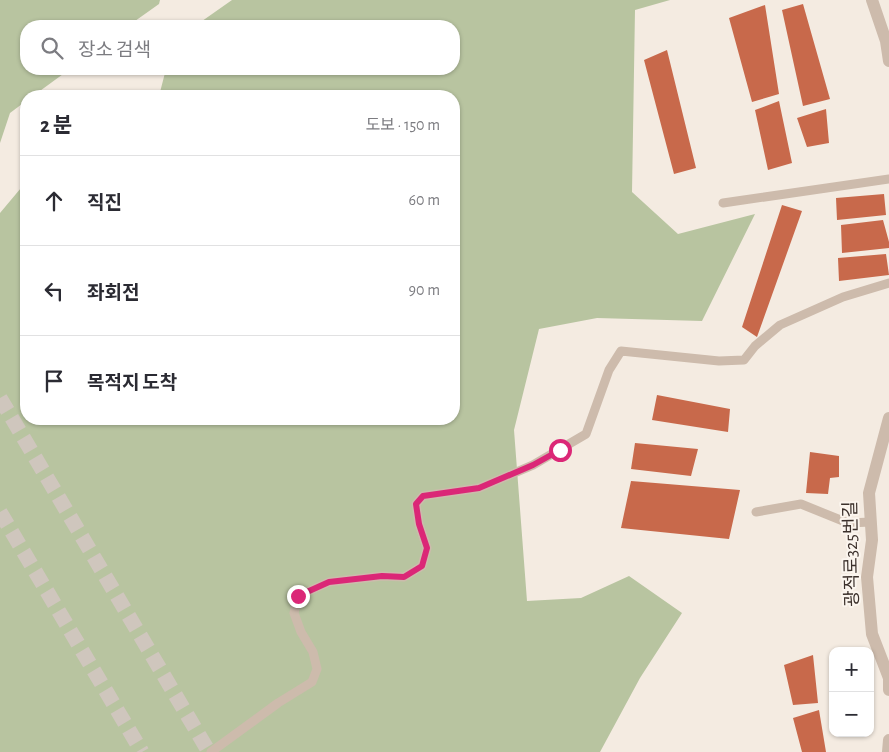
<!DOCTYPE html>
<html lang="ko">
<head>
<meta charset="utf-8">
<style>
	:root { --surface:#fff; --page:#f7f7f7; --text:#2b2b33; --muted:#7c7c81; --line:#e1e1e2 }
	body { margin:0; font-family:"Alegreya Sans","Noto Sans KR",sans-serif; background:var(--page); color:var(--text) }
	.controls { position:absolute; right:15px; bottom:15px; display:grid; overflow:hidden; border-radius:10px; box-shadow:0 1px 4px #0004 }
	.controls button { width:45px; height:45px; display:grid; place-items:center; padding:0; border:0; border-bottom:1px solid var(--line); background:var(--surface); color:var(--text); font:25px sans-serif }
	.stop { position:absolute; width:15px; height:15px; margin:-11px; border:4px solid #db2777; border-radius:50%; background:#fff }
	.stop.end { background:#db2777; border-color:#fff; box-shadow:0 1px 5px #0008 }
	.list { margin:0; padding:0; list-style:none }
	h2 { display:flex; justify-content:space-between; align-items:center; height:65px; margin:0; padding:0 20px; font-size:21px }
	h2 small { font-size:16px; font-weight:400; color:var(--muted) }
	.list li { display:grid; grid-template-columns:32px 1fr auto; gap:15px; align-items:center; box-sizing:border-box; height:90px; padding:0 20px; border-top:1px solid var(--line) }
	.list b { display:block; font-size:19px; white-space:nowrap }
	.list em { font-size:16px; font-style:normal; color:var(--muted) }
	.icon { flex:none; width:28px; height:28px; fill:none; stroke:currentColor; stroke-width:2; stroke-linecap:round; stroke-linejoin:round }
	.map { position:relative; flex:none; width:889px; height:752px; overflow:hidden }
	.search { position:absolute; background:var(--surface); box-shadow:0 1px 4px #0004; left:20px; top:20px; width:440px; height:55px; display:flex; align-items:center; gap:12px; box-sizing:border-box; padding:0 18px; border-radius:20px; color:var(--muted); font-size:19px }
	.panel { position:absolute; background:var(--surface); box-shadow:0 1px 4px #0004; left:20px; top:90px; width:440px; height:335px; border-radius:20px }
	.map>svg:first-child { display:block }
</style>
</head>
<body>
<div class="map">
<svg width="889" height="752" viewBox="0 0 889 752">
	<rect width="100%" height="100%" fill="#f4ebe1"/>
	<path fill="#b8c4a0" d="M 0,0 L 160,0 L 159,4 L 128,26 L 26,26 L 26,69 L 70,69 L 33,96 L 26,96 L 26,101 L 10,113 L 0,143 Z
		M 232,0 L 670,0 L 635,10 L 632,192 L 678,234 L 755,214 L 702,321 L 597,318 L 539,329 L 514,430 L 527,601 L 581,598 L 629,576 L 682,613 L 640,678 L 600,752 L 0,752 L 0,213 L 26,182 L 26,419 L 37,419 L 37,424 L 43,419 L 454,419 L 454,96 L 159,96 L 166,69 L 454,69 L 454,26 L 195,26 Z"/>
	<path fill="#c8694b" d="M 803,4 L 830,99 L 803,106 L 782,10 Z
		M 765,5 L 779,94 L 752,102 L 729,18 Z
		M 667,50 L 696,168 L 674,174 L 644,60 Z
		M 779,101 L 792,163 L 768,170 L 755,110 Z
		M 826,109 L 829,143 L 807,147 L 797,118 Z
		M 884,194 L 886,215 L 837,220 L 836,198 Z
		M 782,205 L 802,211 L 757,337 L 742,327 Z
		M 883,220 L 889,242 L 889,248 L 842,253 L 841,225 Z
		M 886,254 L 889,275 L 839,281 L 838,258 Z
		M 657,395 L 730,409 L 728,432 L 652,420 Z
		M 635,443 L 698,449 L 691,476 L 631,469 Z
		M 810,452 L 839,456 L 839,477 L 830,478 L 828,494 L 806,493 Z
		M 631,481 L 740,490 L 729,539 L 621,528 Z
		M 813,655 L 818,703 L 793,705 L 784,665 Z
		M 819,710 L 826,752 L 802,752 L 793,718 Z"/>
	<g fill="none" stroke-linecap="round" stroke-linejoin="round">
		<path stroke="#cfc6bd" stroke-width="15" stroke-dasharray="15 8" stroke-linecap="butt" d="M 0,398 L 209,752
			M 0,512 L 142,752"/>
		<path stroke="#cdbbac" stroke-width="9" d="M 723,203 L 889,179
			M 756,512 L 801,504 L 848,523 L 871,522
			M 211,752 L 278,703 L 312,682 L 317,669 L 313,652 L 301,632 L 294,613 L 298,596 L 329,582 L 382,576 L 404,577 L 422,566 L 427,548 L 419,524 L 416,504 L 423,496 L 479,488 L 533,465 L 586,434 L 609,370 L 621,351 L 719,361 L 744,360 L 755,346 L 780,325 L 843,297 L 889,283"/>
		<path stroke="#cdbbac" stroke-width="12" d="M 872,0 L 886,41 L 889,61
			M 889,418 L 869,493 L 872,540 L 867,577 L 872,634 L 889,678 L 889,690
			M 888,752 L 889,740"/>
	</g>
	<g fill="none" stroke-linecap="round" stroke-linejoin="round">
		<path stroke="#db2777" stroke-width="6" d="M 298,596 L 329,582 L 382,576 L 404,577 L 422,566 L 427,548 L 419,524 L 416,504 L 423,496 L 479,488 L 533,465 L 560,450"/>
	</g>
	<g text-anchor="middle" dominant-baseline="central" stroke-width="4" stroke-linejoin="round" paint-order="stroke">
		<g font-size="18" fill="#3b302b" stroke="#fbf5ee">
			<text transform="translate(852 554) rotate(-91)">광적로325번길</text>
		</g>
	</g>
</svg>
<div class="controls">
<button>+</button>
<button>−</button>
</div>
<div class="stop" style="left:560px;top:450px"></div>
<div class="stop end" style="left:298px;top:596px"></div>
<div class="search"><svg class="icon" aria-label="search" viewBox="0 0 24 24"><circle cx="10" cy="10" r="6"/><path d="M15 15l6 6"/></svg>장소 검색</div>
<section class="panel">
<h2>2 분<small>도보 · 150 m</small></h2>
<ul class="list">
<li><svg class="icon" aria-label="ahead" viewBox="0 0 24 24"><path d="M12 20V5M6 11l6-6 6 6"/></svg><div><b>직진</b></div><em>60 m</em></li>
<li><svg class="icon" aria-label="left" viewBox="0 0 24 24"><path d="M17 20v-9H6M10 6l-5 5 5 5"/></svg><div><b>좌회전</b></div><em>90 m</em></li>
<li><svg class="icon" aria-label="arrive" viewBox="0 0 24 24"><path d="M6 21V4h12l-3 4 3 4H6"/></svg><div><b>목적지 도착</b></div></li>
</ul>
</section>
</div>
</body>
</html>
